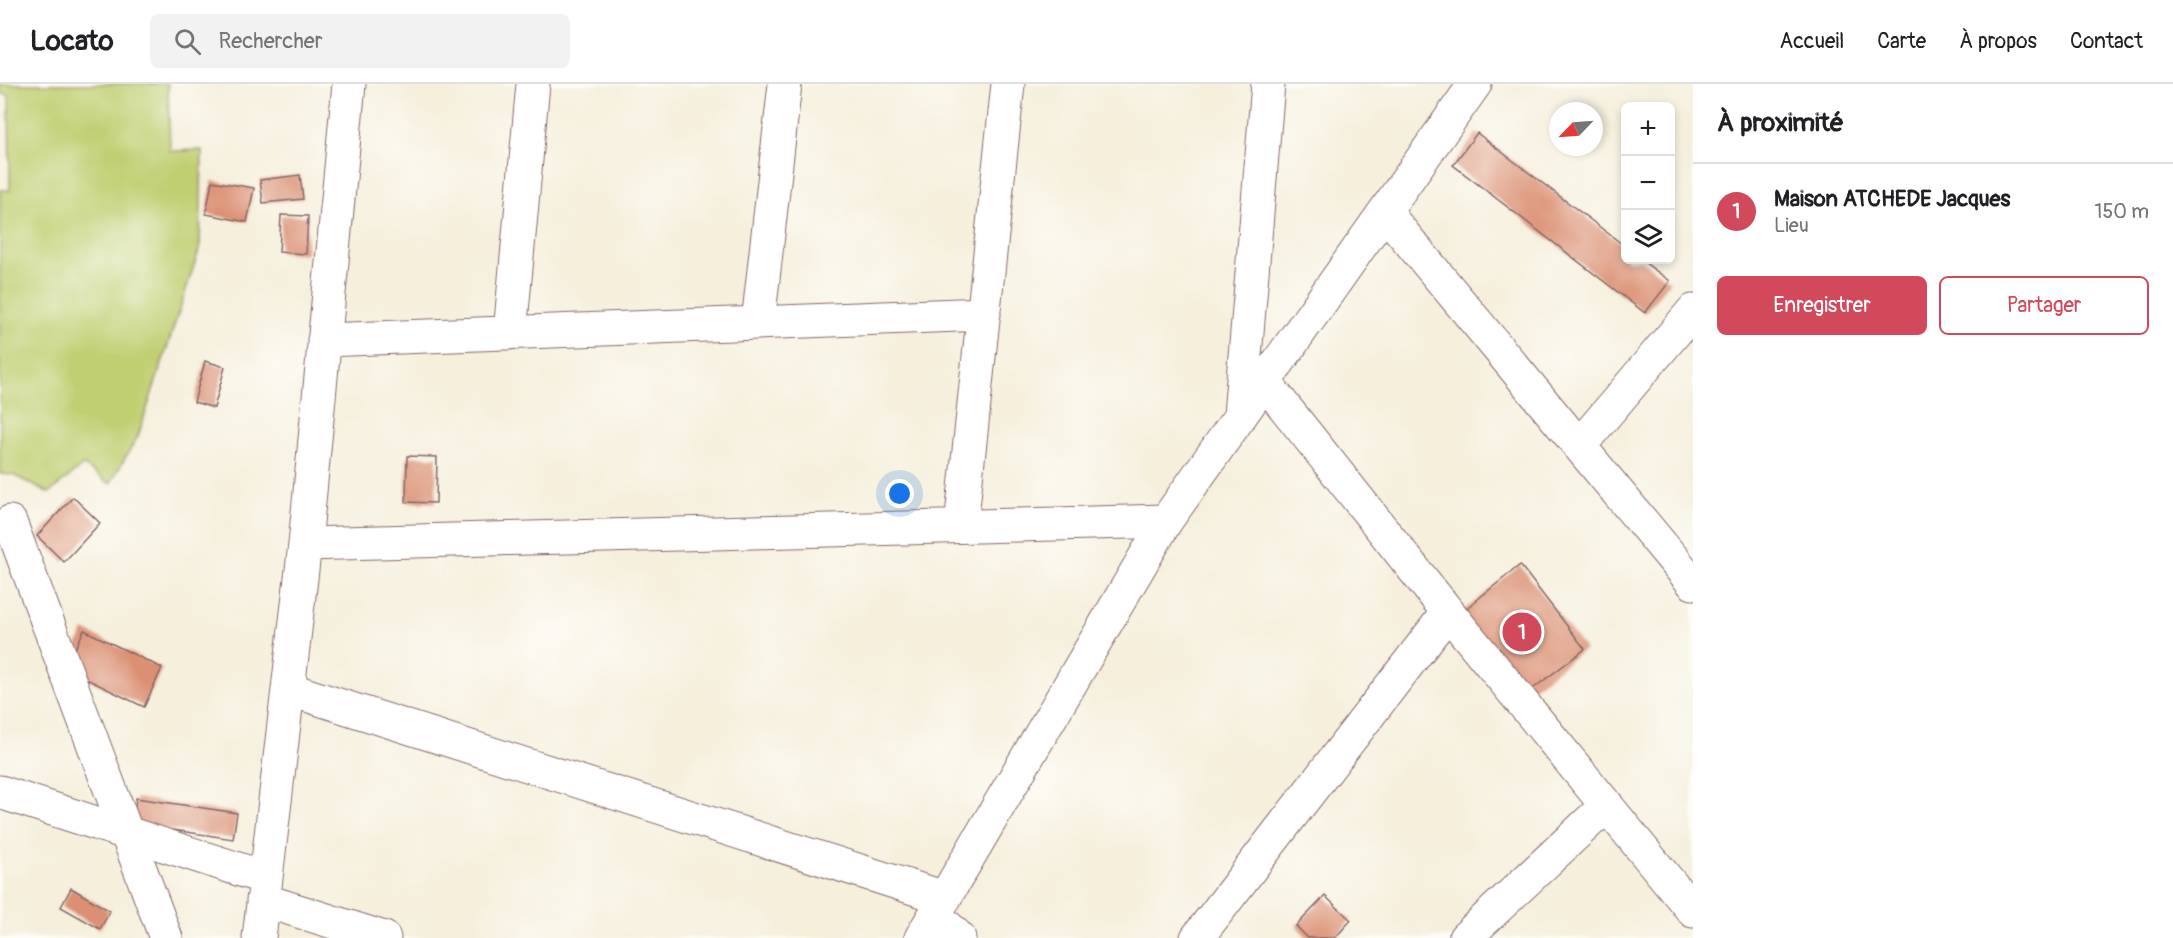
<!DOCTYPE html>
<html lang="fr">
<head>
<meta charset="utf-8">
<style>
	:root { --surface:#fff; --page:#f2f2f2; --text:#202124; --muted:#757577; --line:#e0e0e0; --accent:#d1495b }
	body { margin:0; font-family:Pangolin,sans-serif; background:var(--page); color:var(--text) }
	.controls { position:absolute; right:18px; top:18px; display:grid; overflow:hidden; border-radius:9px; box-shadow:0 3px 9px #0003 }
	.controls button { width:54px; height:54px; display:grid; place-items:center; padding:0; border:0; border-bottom:2px solid var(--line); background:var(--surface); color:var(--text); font:30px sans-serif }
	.compass { position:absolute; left:1549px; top:18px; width:54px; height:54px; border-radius:50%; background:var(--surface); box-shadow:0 3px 9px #0003; rotate:245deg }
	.you { position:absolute; left:900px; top:410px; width:21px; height:21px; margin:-15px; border:4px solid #fff; border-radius:50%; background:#1a73e8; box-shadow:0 0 0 9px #1a73e833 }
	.badge { display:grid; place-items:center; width:39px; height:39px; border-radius:50%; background:var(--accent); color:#fff; font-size:20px; font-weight:700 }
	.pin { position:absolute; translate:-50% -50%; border:3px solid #fff; box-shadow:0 2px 6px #0006 }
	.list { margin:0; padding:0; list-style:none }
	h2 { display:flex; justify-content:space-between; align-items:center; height:78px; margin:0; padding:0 24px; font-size:26px }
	h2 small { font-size:20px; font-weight:400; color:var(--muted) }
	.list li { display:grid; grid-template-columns:39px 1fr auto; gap:18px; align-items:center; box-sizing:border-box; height:96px; padding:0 24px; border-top:2px solid var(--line) }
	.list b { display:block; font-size:22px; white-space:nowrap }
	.list p { margin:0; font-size:20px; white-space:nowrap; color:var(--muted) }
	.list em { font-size:20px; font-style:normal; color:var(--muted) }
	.actions { display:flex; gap:12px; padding:18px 24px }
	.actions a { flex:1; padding:14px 0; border:2px solid var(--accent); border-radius:9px; text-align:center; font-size:21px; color:var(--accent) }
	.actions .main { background:var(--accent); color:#fff }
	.icon { flex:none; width:33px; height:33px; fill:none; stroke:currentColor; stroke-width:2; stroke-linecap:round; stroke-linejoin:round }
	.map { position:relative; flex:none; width:1693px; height:854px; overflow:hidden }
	header { display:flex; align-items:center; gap:36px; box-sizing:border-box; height:84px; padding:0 30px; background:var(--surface); border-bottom:2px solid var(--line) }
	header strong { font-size:28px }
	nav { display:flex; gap:33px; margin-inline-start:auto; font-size:21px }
	.search { width:420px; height:54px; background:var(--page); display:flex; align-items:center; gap:15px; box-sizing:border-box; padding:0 21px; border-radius:9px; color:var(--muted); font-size:22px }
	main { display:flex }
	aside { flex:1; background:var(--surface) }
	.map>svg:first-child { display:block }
</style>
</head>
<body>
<header>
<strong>Locato</strong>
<div class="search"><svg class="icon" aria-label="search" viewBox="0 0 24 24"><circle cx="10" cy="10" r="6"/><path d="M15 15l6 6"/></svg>Rechercher</div>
<nav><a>Accueil</a><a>Carte</a><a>À propos</a><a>Contact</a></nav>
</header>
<main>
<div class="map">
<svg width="1693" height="854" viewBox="0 0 1693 854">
	<rect width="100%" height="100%" fill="#fdfcf7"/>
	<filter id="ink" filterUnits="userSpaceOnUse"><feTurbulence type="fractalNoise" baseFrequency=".0167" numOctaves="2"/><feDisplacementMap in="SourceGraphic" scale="12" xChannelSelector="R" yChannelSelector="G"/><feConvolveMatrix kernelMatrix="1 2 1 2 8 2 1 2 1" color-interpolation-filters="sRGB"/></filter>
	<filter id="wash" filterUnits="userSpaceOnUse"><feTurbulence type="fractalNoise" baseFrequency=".008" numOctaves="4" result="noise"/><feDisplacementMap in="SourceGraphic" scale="24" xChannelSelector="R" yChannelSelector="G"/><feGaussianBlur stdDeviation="1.35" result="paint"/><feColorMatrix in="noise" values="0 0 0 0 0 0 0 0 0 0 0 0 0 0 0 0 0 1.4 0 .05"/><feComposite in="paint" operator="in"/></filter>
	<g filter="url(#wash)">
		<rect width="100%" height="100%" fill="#f5efdc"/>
		<path fill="#c0cf72" stroke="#85774e" stroke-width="1.5" d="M 0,0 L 168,0 L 170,67 L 202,66 L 200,163 L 138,352 L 110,400 L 83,381 L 49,409 L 13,391 L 0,390 L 0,106 L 10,106 L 9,11 L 0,9 Z"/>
		<g id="blocks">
			<path fill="#db9073" d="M 1477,49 L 1626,163 L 1626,176 L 1641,176 L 1670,197 L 1645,229 L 1453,81 Z
				M 300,91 L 303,115 L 263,119 L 260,96 Z
				M 212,97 L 254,104 L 247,138 L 206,130 Z
				M 281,131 L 308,132 L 306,170 L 279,168 Z
				M 205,277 L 225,283 L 214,324 L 194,318 Z
				M 407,372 L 437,373 L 436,419 L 406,418 Z
				M 73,413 L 100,439 L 64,478 L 37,452 Z
				M 1520,481 L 1585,565 L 1526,610 L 1458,531 Z
				M 84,546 L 162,584 L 144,623 L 66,585 Z
				M 136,714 L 237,729 L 233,755 L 133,740 Z
				M 71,804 L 110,827 L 100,845 L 61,823 Z
				M 1325,812 L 1351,836 L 1335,854 L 1308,854 L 1296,842 Z"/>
		</g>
	</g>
	<g filter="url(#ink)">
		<use href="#blocks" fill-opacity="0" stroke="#866869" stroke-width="1.5"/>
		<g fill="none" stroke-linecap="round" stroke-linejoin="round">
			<g stroke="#866869" stroke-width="35">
				<path id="street" d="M 1385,128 L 1693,499
					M 758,239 L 785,0
					M 510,249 L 533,0
					M 324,256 L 984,230
					M 1264,297 L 1448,528 L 1693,827
					M 1240,331 L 1268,0
					M 1580,361 L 1693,227
					M 10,438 L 166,854
					M 961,442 L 1008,0
					M 305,460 L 1166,437
					M 288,605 L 945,814
					M 0,708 L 266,794
					M 263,816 L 384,854
					M 935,831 L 959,854
					M 259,854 L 305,460 L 349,0
					M 921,854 L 1166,437 L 1475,0
					M 1197,854 L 1448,528
					M 1465,854 L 1607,721"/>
			</g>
			<use href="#street" stroke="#fff" stroke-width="33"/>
		</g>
	</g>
</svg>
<div class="controls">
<button>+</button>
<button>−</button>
<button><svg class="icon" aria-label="layers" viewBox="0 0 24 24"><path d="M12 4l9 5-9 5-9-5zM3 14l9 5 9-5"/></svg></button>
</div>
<svg class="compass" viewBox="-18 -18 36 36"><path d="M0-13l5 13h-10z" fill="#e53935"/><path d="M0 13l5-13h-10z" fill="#757577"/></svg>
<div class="you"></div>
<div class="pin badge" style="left:1522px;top:548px">1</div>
</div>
<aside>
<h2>À proximité<small></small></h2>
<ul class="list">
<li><span class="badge">1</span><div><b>Maison ATCHEDE Jacques</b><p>Lieu</p></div><em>150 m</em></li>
</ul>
<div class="actions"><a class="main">Enregistrer</a><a>Partager</a></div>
</aside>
</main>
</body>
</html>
